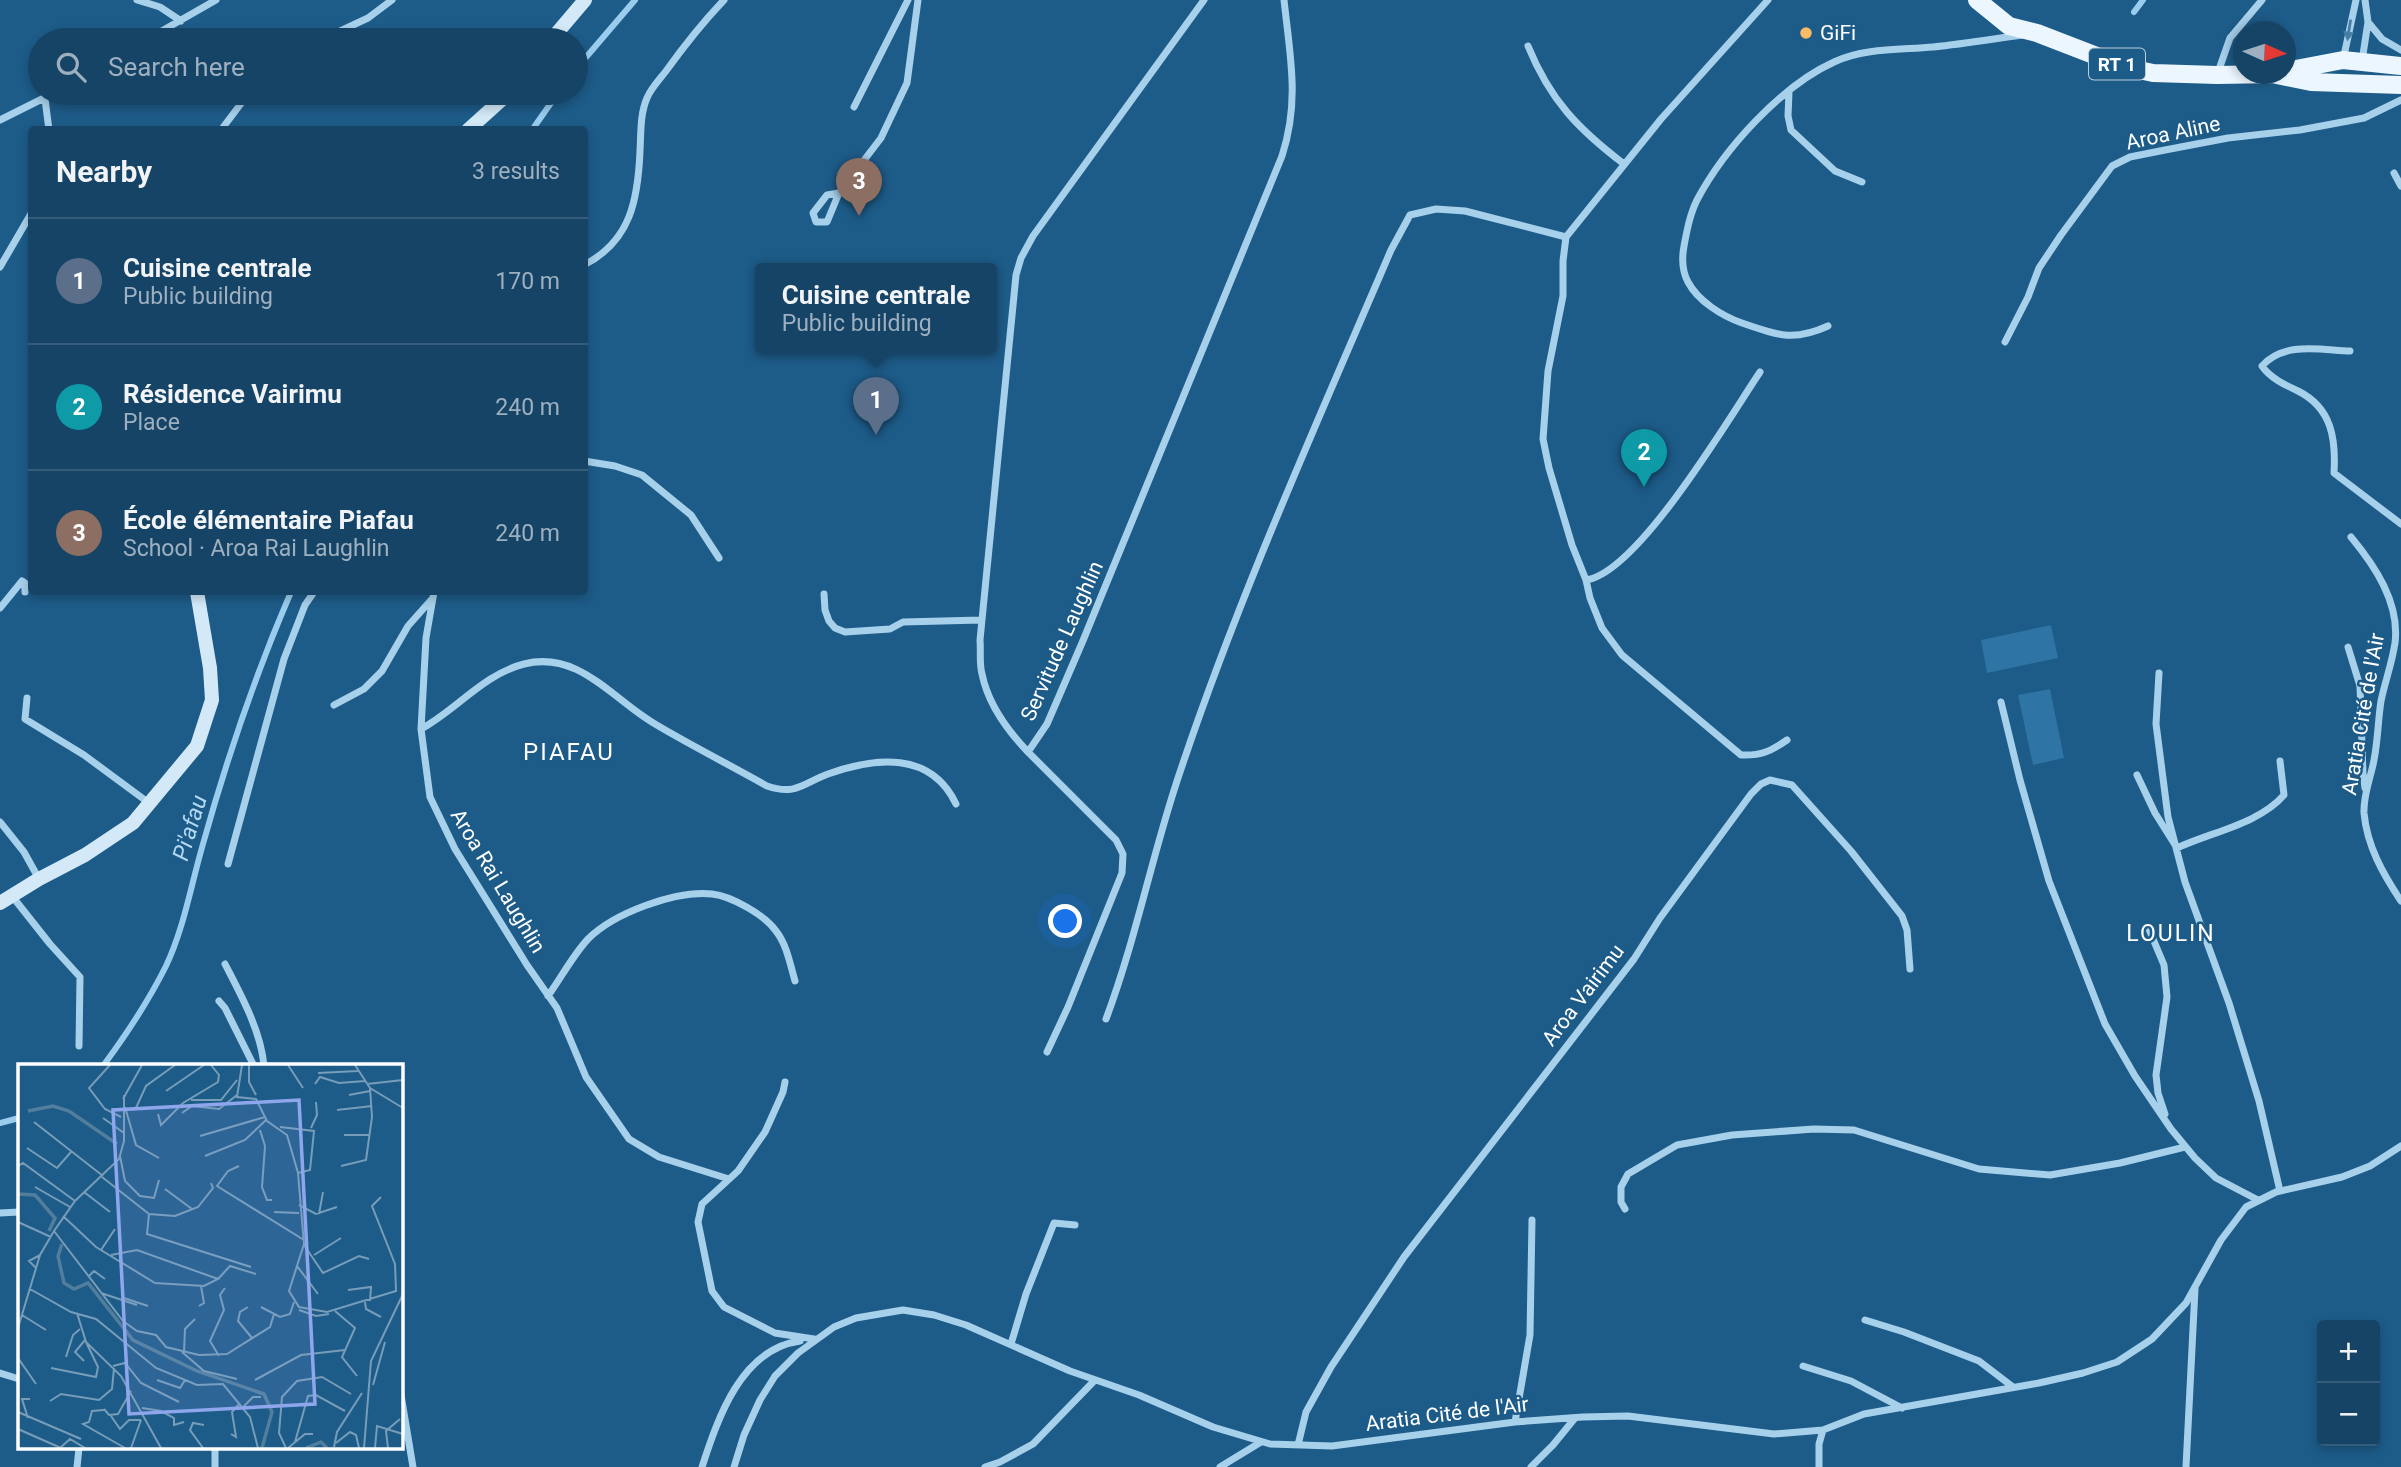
<!DOCTYPE html>
<html lang="en">
<head>
<meta charset="utf-8">
<style>
	:root { --surface:#164466; --page:#234e6f; --text:#f1f3f6; --muted:#9eb0bf; --line:#355c7a; --accent:#fbba65 }
	body { margin:0; font-family:Roboto,sans-serif; background:var(--page); color:var(--text) }
	.controls { position:absolute; right:21px; bottom:21px; display:grid; overflow:hidden; border-radius:7px; box-shadow:0 4px 10px #0003 }
	.controls button { width:63px; height:63px; display:grid; place-items:center; padding:0; border:0; border-bottom:2px solid var(--line); background:var(--surface); color:var(--text); font:35px sans-serif }
	.compass { position:absolute; left:2233px; top:21px; width:63px; height:63px; border-radius:50%; background:var(--surface); box-shadow:0 4px 10px #0003; rotate:93deg }
	.you { position:absolute; left:1066px; top:922px; width:24px; height:24px; margin:-18px; border:5px solid #fff; border-radius:50%; background:#1a73e8; box-shadow:0 0 0 10px #1a73e833 }
	.badge { display:grid; place-items:center; width:46px; height:46px; border-radius:50%; background:var(--accent); color:#fff; font-size:23px; font-weight:700 }
	.pin { position:absolute; translate:-50% -58px; filter:drop-shadow(0 2px 4px #0008) }
	.pin::after { content:''; position:absolute; top:37px; width:24px; height:21px; background:inherit; clip-path:polygon(0 0,100% 0,50% 100%) }
	.popup { position:absolute; left:755px; top:263px; width:242px; height:91px; box-sizing:border-box; display:grid; place-content:center; border-radius:7px; background:var(--surface); filter:drop-shadow(0 2px 5px #0005); font-size:23px; white-space:nowrap; color:var(--muted) }
	.popup b { font-size:26px; color:var(--text) }
	.popup::after { content:''; position:absolute; left:50%; top:100%; margin-left:-14px; border:14px solid transparent; border-top-color:var(--surface) }
	.list { margin:0; padding:0; list-style:none }
	h2 { display:flex; justify-content:space-between; align-items:center; height:91px; margin:0; padding:0 28px; font-size:30px }
	h2 small { font-size:23px; font-weight:400; color:var(--muted) }
	.list li { display:grid; grid-template-columns:46px 1fr auto; gap:21px; align-items:center; box-sizing:border-box; height:126px; padding:0 28px; border-top:2px solid var(--line) }
	.list b { display:block; font-size:26px; white-space:nowrap }
	.list p { margin:0; font-size:23px; white-space:nowrap; color:var(--muted) }
	.list em { font-size:23px; font-style:normal; color:var(--muted) }
	.icon { flex:none; width:38px; height:38px; fill:none; stroke:currentColor; stroke-width:2; stroke-linecap:round; stroke-linejoin:round }
	.map { position:relative; flex:none; width:2401px; height:1467px; overflow:hidden }
	.search { position:absolute; background:var(--surface); box-shadow:0 4px 10px #0003; left:28px; top:28px; width:560px; height:77px; display:flex; align-items:center; gap:18px; box-sizing:border-box; padding:0 24px; border-radius:38px; color:var(--muted); font-size:26px }
	.panel { position:absolute; background:var(--surface); box-shadow:0 4px 10px #0003; left:28px; top:126px; width:560px; height:469px; border-radius:7px }
	.map>svg:first-child { display:block }
</style>
</head>
<body>
<div class="map">
<svg width="2401" height="1467" viewBox="0 0 2401 1467">
	<rect width="100%" height="100%" fill="#1d5b88"/>
	<path fill="#2e74a4" d="M 2051,625 L 2058,658 L 1987,673 L 1981,640 Z
		M 2050,689 L 2064,758 L 2033,765 L 2018,695 Z"/>
	<g fill="none" stroke-linecap="round" stroke-linejoin="round">
		<path stroke="#9acded" stroke-width="6" d="M 2134,12 L 2143,0
			M 576,69 L 635,0
			M 532,130 L 558,93
			M 103,1066 C 126,1035 148,1002 166,966 C 184,928 191,885 203,844 C 227,758 256,673 291,592
			M 0,1123 L 19,1118"/>
		<path stroke="#a7d0eb" stroke-width="7" d="M 137,0 L 160,7 L 181,21
			M 1204,0 L 1033,236 L 1021,258 L 1016,275 L 980,640 C 981,651 979,663 982,674 C 988,704 1007,730 1028,752 L 1047,724 L 1082,643 L 1282,156 C 1300,101 1290,56 1284,0
			M 2368,22 L 2382,39 L 2401,50
			M 146,40 L 216,0
			M 321,40 L 368,18 L 392,0
			M 1528,46 C 1550,100 1578,129 1624,164
			M 2343,60 L 2356,0
			M 2362,61 L 2368,22 L 2365,0
			M 2217,75 L 2230,38 L 2262,0
			M 1789,92 L 1788,116 L 1791,130 L 1835,171 L 1862,182
			M 45,99 L 49,130
			M 854,107 L 908,0
			M 0,120 L 54,93
			M 221,130 L 249,93
			M 2394,173 L 2401,186
			M 839,193 L 881,138 L 907,83 L 918,0
			M 839,193 L 827,222 L 816,222 L 813,213 L 827,195 Z
			M 1566,237 L 1563,261 L 1563,296 L 1548,371 L 1543,439 L 1549,468 L 1572,545 L 1586,580 L 1590,598 L 1602,628 L 1622,655 L 1741,755 C 1761,756 1771,751 1787,740
			M 1566,237 L 1661,119 L 1768,0
			M 584,265 C 631,241 638,199 640,151 C 641,133 640,114 647,98 C 651,88 660,79 666,71 C 684,46 703,22 724,0
			M 0,267 L 32,212
			M 1828,326 C 1793,342 1777,335 1742,323 C 1722,316 1698,301 1688,282 C 1682,271 1682,257 1684,246 C 1687,230 1690,214 1697,200 C 1724,149 1781,86 1834,62 C 1864,48 1900,50 1933,47 C 1963,44 1993,39 2022,35
			M 2005,342 L 2028,297 L 2039,268 L 2061,235 L 2112,166 L 2130,157 L 2165,150 L 2228,138 L 2300,130 L 2364,118 L 2401,100
			M 2350,351 C 2321,350 2284,341 2262,366 C 2270,378 2285,385 2298,391 C 2332,408 2336,439 2334,473 L 2401,524
			M 584,461 L 615,466 L 642,475 L 691,515 L 719,558
			M 2351,537 C 2375,566 2400,603 2395,643 C 2392,663 2385,682 2381,701 C 2378,720 2378,740 2374,760 C 2371,777 2363,795 2364,813 C 2367,846 2383,874 2401,901
			M 1586,580 C 1638,573 1729,418 1760,372
			M 434,592 L 426,638 L 421,729 L 430,797 L 455,849 L 527,965 L 557,1008 L 586,1077 L 629,1139 L 659,1157 L 729,1179
			M 824,594 L 825,610 L 829,621 L 835,628 L 845,632 L 890,629 L 903,622 L 981,620
			M 0,608 L 22,581 L 25,583 L 25,592
			M 2348,647 L 2360,686 L 2363,774 L 2365,788
			M 2159,673 L 2156,724 L 2168,817 L 2185,882 L 2229,1003 L 2259,1101 L 2280,1191
			M 27,698 L 25,719 L 84,755 L 149,803
			M 2001,702 L 2020,780 L 2049,881 L 2105,1024 L 2135,1076 L 2171,1129 L 2195,1158 L 2216,1178 L 2258,1200
			M 334,705 L 364,689 L 382,671 L 408,626 L 432,599
			M 421,729 C 456,710 484,674 524,664 C 579,650 613,700 655,724 C 692,746 730,765 767,786 C 796,796 803,783 828,774 C 875,757 931,751 956,804
			M 1028,752 L 1116,840 L 1123,854 L 1122,873 L 1068,1007 L 1047,1052
			M 2137,775 L 2155,813 L 2177,848 C 2211,832 2259,824 2284,795 L 2280,761
			M 0,822 L 24,852 L 39,879
			M 228,864 L 284,659 L 305,605 L 314,592
			M 12,896 L 50,944 L 80,977 L 79,1046
			M 2148,927 L 2164,965 L 2167,997 L 2156,1075 L 2158,1093 L 2165,1114
			M 225,964 C 241,995 261,1031 264,1066
			M 548,996 C 561,978 573,955 588,939 C 614,913 676,890 712,894 C 731,896 765,915 776,931 C 787,945 790,964 795,981
			M 219,1001 L 225,1008 L 254,1066
			M 1106,1019 C 1135,942 1151,860 1177,781 C 1237,600 1316,425 1391,250 L 1410,215 L 1436,209 L 1465,211 L 1566,237
			M 785,1082 L 783,1092 L 765,1132 L 738,1171 L 702,1204 L 698,1222 L 712,1291 L 724,1307 L 775,1333 L 814,1339
			M 1625,1209 L 1621,1202 L 1621,1187 L 1628,1174 L 1677,1145 L 1732,1135 L 1814,1129 L 1854,1130 L 1979,1169 L 2050,1175 L 2120,1163 L 2185,1147
			M 0,1213 L 19,1212
			M 1865,1320 L 1904,1332 L 1979,1361 L 2013,1387
			M 1011,1344 L 1026,1294 L 1054,1223 L 1075,1225
			M 1803,1366 L 1851,1381 L 1902,1408
			M 0,1373 L 19,1379
			M 401,1395 L 413,1467
			M 1515,1422 L 1530,1335 L 1532,1220
			M 1298,1445 L 1306,1412 L 1331,1367 L 1404,1257 L 1634,959 L 1660,918 L 1751,794 L 1761,784 L 1770,780 L 1792,785 L 1851,851 L 1902,916 L 1907,930 L 1910,969
			M 215,1448 L 215,1467
			M 77,1467 L 79,1448
			M 702,1467 C 718,1418 741,1349 800,1341
			M 734,1467 L 744,1435 L 760,1400 L 775,1376 L 798,1353 L 834,1327 L 856,1318 L 903,1310 L 934,1315 L 966,1325 L 1070,1371 L 1139,1395 L 1213,1427 L 1270,1444 L 1332,1446 L 1515,1422 L 1583,1417 L 1628,1416 L 1774,1434 L 1823,1430 L 1864,1414 L 2039,1383 L 2083,1373 L 2117,1362 L 2152,1339 L 2186,1303 L 2221,1240 L 2246,1207 L 2276,1192 L 2342,1177 L 2370,1166 L 2401,1146
			M 985,1467 L 1000,1462 L 1033,1444 L 1095,1380
			M 1220,1467 L 1261,1442
			M 1531,1467 L 1553,1445 L 1575,1418
			M 1819,1467 L 1819,1444 L 1823,1430
			M 2186,1467 L 2195,1289"/>
		<path stroke="#d3e9f8" stroke-width="14" d="M 551,40 L 585,0
			M 468,130 L 509,93
			M 0,903 L 39,879 L 85,855 L 133,823 L 197,746 L 212,700 L 210,668 L 197,592"/>
		<path stroke="#ecf6fe" stroke-width="18" d="M 1977,0 L 2009,26 L 2037,33 L 2125,67 L 2153,73 L 2217,75 L 2275,74
			M 2286,71 L 2343,60 L 2401,66
			M 2272,74 L 2311,82 L 2401,85"/>
	</g>
	<defs><path id="oneway-solid" d="M-6-.8H1V-3.2L6.5 0L1 3.2V.8H-6Z" transform="scale(1.75)"/></defs>
	<use fill="#467ea6" href="#oneway-solid" transform="translate(2349 30) rotate(99)"/>
	<circle fill="#fbba65" stroke="#1d5b88" stroke-width="2.5" cx="1806" cy="33" r="7"/>
	<g text-anchor="middle" dominant-baseline="central" stroke-width="5" stroke-linejoin="round" paint-order="stroke">
		<rect fill="#1d5b88" stroke="#bbcedb" stroke-width="2" x="2089" y="48.5" width="56" height="31" rx="5"/>
		<g font-size="19" font-weight="bold" fill="#fff">
			<text x="2117" y="64">RT 1</text>
		</g>
		<g font-size="21" fill="#fff" stroke="#1d5b88" text-anchor="start">
			<text x="1820" y="33">GiFi</text>
		</g>
		<g font-size="21" fill="#fff" stroke="#1d5b88">
			<text transform="translate(2173 133) rotate(-12)">Aroa Aline</text>
			<text transform="translate(1062 641) rotate(-66)">Servitude Laughlin</text>
			<text transform="translate(2363 714) rotate(-80)">Aratia Cité de l'Air</text>
			<text transform="translate(498 881) rotate(59)">Aroa Rai Laughlin</text>
			<text transform="translate(1583 995) rotate(-53)">Aroa Vairimu</text>
			<text transform="translate(1447 1414) rotate(-7)">Aratia Cité de l'Air</text>
		</g>
		<g font-size="23" font-style="italic" fill="#b2d9f3" stroke="#1d5b88">
			<text transform="translate(190 828) rotate(-73)">Pi'afau</text>
		</g>
		<g font-size="23" letter-spacing="2" fill="#fff" stroke="#1d5b88">
			<text x="2171" y="933">LOULIN</text>
		</g>
		<g font-size="24" letter-spacing="2" fill="#fff" stroke="#1d5b88">
			<text x="569" y="752">PIAFAU</text>
		</g>
	</g>
	<g transform="translate(18 1064)">
		<rect width="385" height="385" fill="#1d5b88"/>
		<path fill="none" stroke="#527e9d" stroke-width="3.5" d="M 10,47 L 35,42 L 51,47 L 99,80M 0,130 L 17,131 L 37,154 L 31,167M 44,180 L 40,192 L 46,219 L 56,225 L 70,219 L 115,276 L 179,307 L 246,330 L 254,348 L 244,384M 288,384 L 303,378 L 309,384"/>
		<path fill="none" stroke="#779db8" stroke-width="2" d="M 92,1 L 71,24 L 87,45 L 103,53M 224,1 L 219,33 L 238,35 L 249,57 L 269,71 L 280,109 L 286,180 L 271,227 L 281,243 L 309,248 L 378,227 L 377,200 L 354,142 L 363,133M 231,1 L 231,18 L 238,31M 270,1 L 285,24M 300,9 L 340,7M 297,20 L 302,13 L 321,19 L 347,17M 349,20 L 385,16M 352,24 L 385,44M 148,27 L 186,1M 331,31 L 352,27M 105,35 L 124,1M 173,36 L 203,36 L 219,16M 107,43 L 118,81 L 141,94M 117,46 L 128,22 L 157,1M 319,46 L 354,42M 164,49 L 174,42 L 201,45 L 219,31M 140,50 L 143,61 L 165,39 L 200,18 L 201,11 L 193,1M 85,54 L 106,69M 16,58 L 85,112M 262,63 L 296,67 L 292,106 L 280,109M 293,64 L 299,51 L 298,38M 242,66 L 247,82 L 244,123 L 249,136 L 254,136M 326,71 L 351,71M 182,72 L 247,53M 9,84 L 39,104 L 53,88M 102,92 L 107,117 L 122,132 L 136,134 L 141,116M 187,92 L 227,76 L 248,56M 0,102 L 5,99 L 57,137M 221,102 L 210,107 L 199,122 L 286,176M 323,102 L 348,96 L 354,53 L 352,24 L 337,1M 84,113 L 131,150M 17,123 L 52,143M 147,125 L 174,145M 66,128 L 92,148M 281,141 L 298,150 L 319,143M 256,148 L 281,149M 131,150 L 129,170 L 233,203M 131,150 L 157,152 L 180,143 L 195,124 L 193,119M 301,150 L 305,128M 45,152 L 78,183 L 137,219 L 186,222 L 200,215 L 119,186 L 93,191M 0,158 L 33,173M 36,167 L 105,257 L 119,267 L 138,271 L 148,283 L 181,291 L 209,290 L 252,263 L 256,250M 286,181 L 305,209 L 341,192 L 351,195M 83,186 L 97,165M 296,191 L 323,174M 279,202 L 300,230M 18,204 L 11,197 L 22,191M 70,213 L 76,207 L 87,215M 200,215 L 212,202 L 238,210M 12,225 L 53,248 L 78,255 L 138,304 L 179,321 L 205,320 L 232,353 L 240,384M 330,226 L 353,223 L 352,237M 83,229 L 119,241M 106,234 L 130,242M 347,238 L 348,245 L 363,253M 181,242 L 186,239 L 183,222M 230,243 L 222,248 L 220,257 L 234,274M 243,243 L 262,253 L 272,250 L 276,238M 281,246 L 298,252 L 311,250M 317,247 L 337,264 L 324,293 L 339,312M 59,249 L 68,278 L 103,312 L 143,384M 4,251 L 28,266M 0,264 L 22,191 L 36,167 L 57,137 L 101,95 L 106,77 L 106,31M 164,288 L 186,307 L 219,315M 166,288 L 167,265 L 177,255M 201,292 L 192,277 L 206,246 L 202,231 L 207,224M 48,293 L 55,271 L 62,265M 0,294 L 18,320M 66,297 L 57,288 L 67,276M 95,302 L 107,299 L 123,319 L 161,338M 33,304 L 78,313 L 80,303 L 68,278M 139,316 L 162,324 L 167,316M 237,316 L 283,291 L 327,286M 355,321 L 367,278M 32,337 L 43,330 L 81,336 L 94,325 L 96,304M 225,343 L 235,333 L 243,333M 124,344 L 143,347 L 156,354 L 156,361 L 166,358M 86,345 L 91,351 L 100,350 L 113,327M 86,346 L 74,347 L 71,358 L 65,360 L 107,384M 0,348 L 63,375M 93,352 L 102,365 L 111,356 L 123,356M 10,354 L 4,335 L 12,335M 0,365 L 43,384M 213,370 L 218,373 L 214,348 L 222,339M 277,378 L 290,332 L 298,331 L 327,347M 318,379 L 332,368 L 338,371 L 341,384M 43,383 L 52,375 L 67,384M 316,383 L 319,368 L 344,329M 113,384 L 123,356M 185,384 L 172,366 L 175,359 L 186,361M 268,384 L 261,369 L 264,333 L 279,317 L 304,313 L 333,330M 270,384 L 287,370 L 295,370M 346,384 L 353,297 L 385,230M 357,384 L 359,362 L 385,370M 370,384 L 368,367 L 382,355"/>
		<path fill="#8ea6ec" fill-opacity="0.15" stroke="#8ea6ec" stroke-width="3.5" d="M 281,36 L 297,340 L 111,350 L 95,46 Z"/>
		<rect width="385" height="385" fill="none" stroke="#fff" stroke-width="3.5"/>
	</g>
</svg>
<div class="controls">
<button>+</button>
<button>−</button>
</div>
<svg class="compass" viewBox="-18 -18 36 36"><path d="M0-13l5 13h-10z" fill="#e53935"/><path d="M0 13l5-13h-10z" fill="#9eb0bf"/></svg>
<div class="you"></div>
<div class="pin badge" style="left:876px;top:435px;background:#5c6f8a">1</div>
<div class="popup"><b>Cuisine centrale</b>Public building</div>
<div class="pin badge" style="left:1644px;top:487px;background:#0f9aa8">2</div>
<div class="pin badge" style="left:859px;top:216px;background:#8d6e63">3</div>
<div class="search"><svg class="icon" aria-label="search" viewBox="0 0 24 24"><circle cx="10" cy="10" r="6"/><path d="M15 15l6 6"/></svg>Search here</div>
<section class="panel">
<h2>Nearby<small>3 results</small></h2>
<ul class="list">
<li><span class="badge" style="background:#5c6f8a">1</span><div><b>Cuisine centrale</b><p>Public building</p></div><em>170 m</em></li>
<li><span class="badge" style="background:#0f9aa8">2</span><div><b>Résidence Vairimu</b><p>Place</p></div><em>240 m</em></li>
<li><span class="badge" style="background:#8d6e63">3</span><div><b>École élémentaire Piafau</b><p>School · Aroa Rai Laughlin</p></div><em>240 m</em></li>
</ul>
</section>
</div>
</body>
</html>
